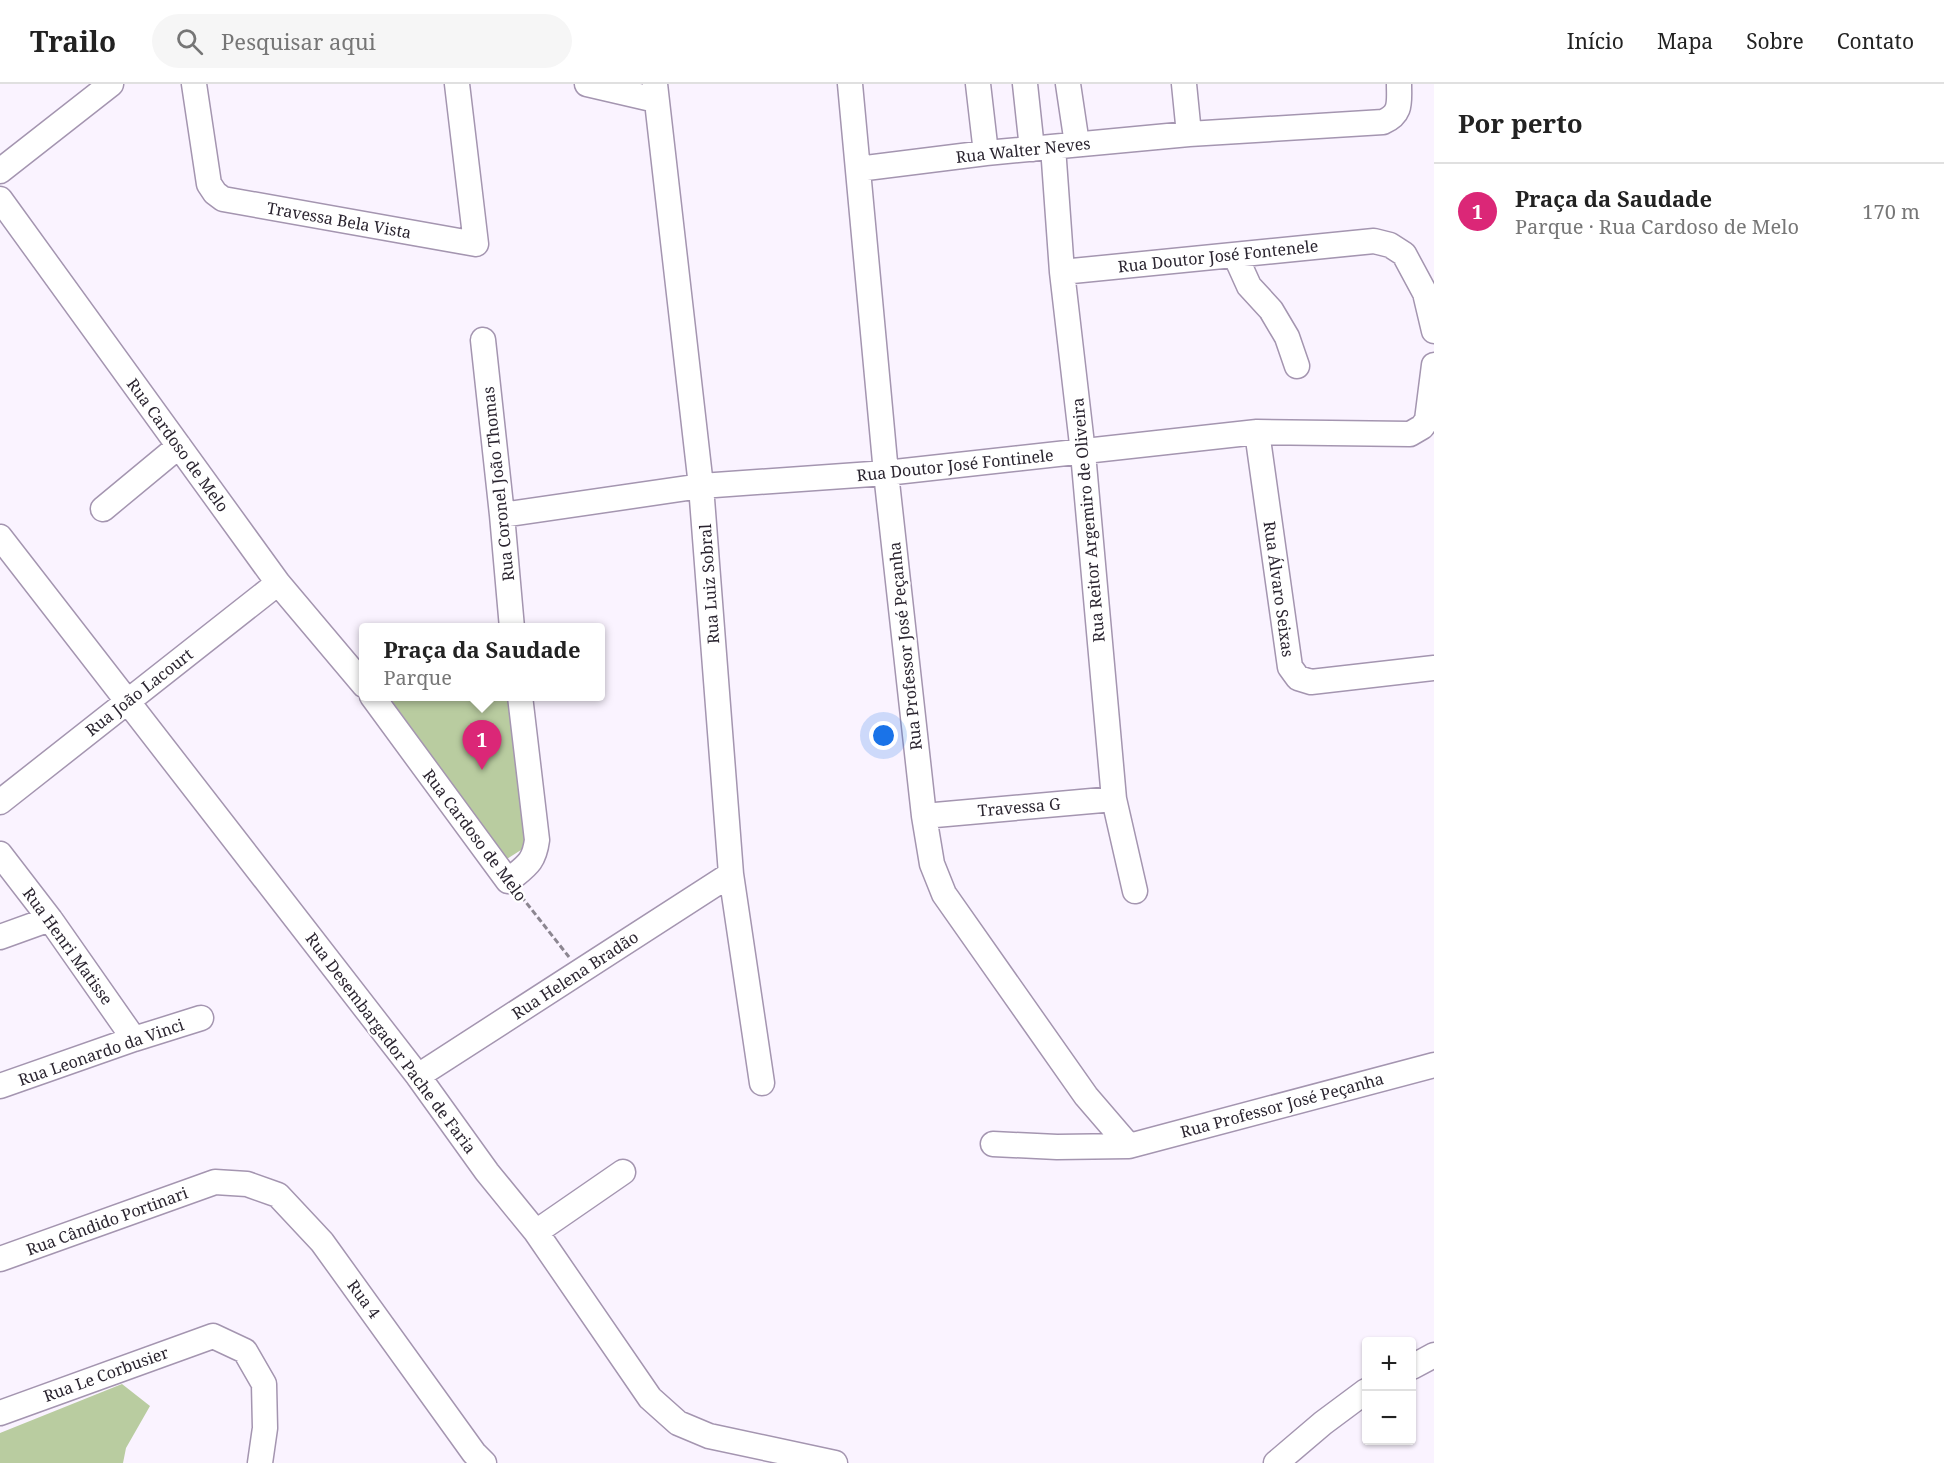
<!DOCTYPE html>
<html lang="pt">
<head>
<meta charset="utf-8">
<style>
	:root { --surface:#fff; --page:#f6f6f6; --text:#222; --muted:#767676; --line:#e0e0e0; --accent:#db2777 }
	body { margin:0; font-family:"Noto Serif",serif; background:var(--page); color:var(--text) }
	.controls { position:absolute; right:18px; bottom:18px; display:grid; overflow:hidden; border-radius:6px; box-shadow:0 2px 4px #0004 }
	.controls button { width:54px; height:54px; display:grid; place-items:center; padding:0; border:0; border-bottom:2px solid var(--line); background:var(--surface); color:var(--text); font:30px sans-serif }
	.you { position:absolute; left:884px; top:652px; width:21px; height:21px; margin:-15px; border:4px solid #fff; border-radius:50%; background:#1a73e8; box-shadow:0 0 0 9px #1a73e833 }
	.badge { display:grid; place-items:center; width:39px; height:39px; border-radius:50%; background:var(--accent); color:#fff; font-size:20px; font-weight:700 }
	.pin { position:absolute; translate:-50% -50px; filter:drop-shadow(0 2px 3px #0008) }
	.pin::after { content:''; position:absolute; top:32px; width:21px; height:18px; background:inherit; clip-path:polygon(0 0,100% 0,50% 100%) }
	.popup { position:absolute; left:359px; top:539px; width:246px; height:78px; box-sizing:border-box; display:grid; place-content:center; border-radius:6px; background:var(--surface); filter:drop-shadow(0 2px 4px #0005); font-size:20px; white-space:nowrap; color:var(--muted) }
	.popup b { font-size:22px; color:var(--text) }
	.popup::after { content:''; position:absolute; left:50%; top:100%; margin-left:-12px; border:12px solid transparent; border-top-color:var(--surface) }
	.list { margin:0; padding:0; list-style:none }
	h2 { display:flex; justify-content:space-between; align-items:center; height:78px; margin:0; padding:0 24px; font-size:26px }
	h2 small { font-size:20px; font-weight:400; color:var(--muted) }
	.list li { display:grid; grid-template-columns:39px 1fr auto; gap:18px; align-items:center; box-sizing:border-box; height:96px; padding:0 24px; border-top:2px solid var(--line) }
	.list b { display:block; font-size:22px; white-space:nowrap }
	.list p { margin:0; font-size:20px; white-space:nowrap; color:var(--muted) }
	.list em { font-size:20px; font-style:normal; color:var(--muted) }
	.icon { flex:none; width:33px; height:33px; fill:none; stroke:currentColor; stroke-width:2; stroke-linecap:round; stroke-linejoin:round }
	.map { position:relative; flex:none; width:1434px; height:1379px; overflow:hidden }
	header { display:flex; align-items:center; gap:36px; box-sizing:border-box; height:84px; padding:0 30px; background:var(--surface); border-bottom:2px solid var(--line) }
	header strong { font-size:28px }
	nav { display:flex; gap:33px; margin-inline-start:auto; font-size:21px }
	.search { width:420px; height:54px; background:var(--page); display:flex; align-items:center; gap:15px; box-sizing:border-box; padding:0 21px; border-radius:33px; color:var(--muted); font-size:22px }
	main { display:flex }
	aside { flex:1; background:var(--surface) }
	.map>svg:first-child { display:block }
</style>
</head>
<body>
<header>
<strong>Trailo</strong>
<div class="search"><svg class="icon" aria-label="search" viewBox="0 0 24 24"><circle cx="10" cy="10" r="6"/><path d="M15 15l6 6"/></svg>Pesquisar aqui</div>
<nav><a>Início</a><a>Mapa</a><a>Sobre</a><a>Contato</a></nav>
</header>
<main>
<div class="map">
<svg width="1434" height="1379" viewBox="0 0 1434 1379">
	<rect width="100%" height="100%" fill="#faf3ff"/>
	<path fill="#b9cca0" d="M 389,613 L 511,613 L 532,759 L 507,775 Z
		M 122,1300 L 150,1322 L 126,1364 L 123,1379 L 0,1379 L 0,1349 Z"/>
	<g fill="none" stroke-linecap="round" stroke-linejoin="round">
		<g stroke="#a495b0" stroke-width="27">
			<path id="minor" d="M 194,0 L 209,100 L 215,109 L 223,115 L 476,160 L 457,0
				M 587,0 L 656,16
				M 655,0 L 701,402 L 731,790 L 762,999
				M 850,0 L 886,389 L 924,732 L 932,780 L 944,810 L 1086,1012 L 1129,1062
				M 978,0 L 986,69
				M 1025,0 L 1032,65
				M 1068,0 L 1077,60
				M 1184,0 L 1189,50
				M 1053,63 L 1062,188 L 1083,369 L 1114,715 L 1135,807
				M 858,85 L 986,69 L 1189,50 L 1383,38 C 1402,30 1399,18 1399,0
				M 0,87 L 111,0
				M 0,115 L 278,499 L 364,601
				M 1235,171 L 1249,202 L 1271,226 L 1287,253 L 1297,282
				M 1062,188 L 1374,157 L 1390,161 L 1404,170 L 1425,209 L 1434,247
				M 483,256 L 502,431 L 512,544
				M 1257,348 L 1290,583 L 1298,594 L 1311,598 L 1434,584
				M 103,425 L 179,362
				M 502,431 L 701,402 L 886,389 L 1257,348 L 1410,350 L 1422,343 L 1427,336 L 1434,281
				M 0,453 L 418,992 L 487,1088 L 536,1148 L 650,1314 L 678,1339 L 709,1352 L 835,1379
				M 372,612 L 508,797 C 526,782 534,779 537,756 L 520,612
				M 0,718 L 278,499
				M 924,732 L 1114,715
				M 0,770 L 50,835 L 134,955
				M 0,853 L 50,835
				M 418,992 L 731,790
				M 0,1002 L 134,955 L 201,934
				M 993,1060 L 1057,1063 L 1129,1062 L 1434,981
				M 536,1148 L 623,1088
				M 0,1175 L 215,1098 L 247,1100 L 278,1111 L 322,1158 L 474,1369 L 484,1379
				M 1412,1283 L 1434,1271
				M 0,1329 L 213,1252 L 245,1267 L 264,1300 L 265,1344 L 260,1379
				M 1276,1379 L 1323,1339 L 1366,1307"/>
		</g>
		<path stroke="#8c8691" stroke-width="3" stroke-dasharray="6 3" stroke-linecap="butt" d="M 521,812 L 569,873"/>
		<use href="#minor" stroke="#fff" stroke-width="24"/>
	</g>
	<g text-anchor="middle" dominant-baseline="central" stroke-width="4.5" stroke-linejoin="round" paint-order="stroke">
		<g font-size="16" fill="#2b2530" stroke="#fff">
			<text transform="translate(1023 66) rotate(-6)">Rua Walter Neves</text>
			<text transform="translate(339 136) rotate(10)">Travessa Bela Vista</text>
			<text transform="translate(1218 172) rotate(-6)">Rua Doutor José Fontenele</text>
			<text transform="translate(178 361) rotate(54)">Rua Cardoso de Melo</text>
			<text transform="translate(955 381) rotate(-6)">Rua Doutor José Fontinele</text>
			<text transform="translate(498 400) rotate(-96)">Rua Coronel João Thomas</text>
			<text transform="translate(1088 436) rotate(-95)">Rua Reitor Argemiro de Oliveira</text>
			<text transform="translate(709 500) rotate(-94)">Rua Luiz Sobral</text>
			<text transform="translate(1279 505) rotate(82)">Rua Álvaro Seixas</text>
			<text transform="translate(905 562) rotate(-96)">Rua Professor José Peçanha</text>
			<text transform="translate(139 608) rotate(-38)">Rua João Lacourt</text>
			<text transform="translate(1019 723) rotate(-5)">Travessa G</text>
			<text transform="translate(475 751) rotate(53)">Rua Cardoso de Melo</text>
			<text transform="translate(68 862) rotate(54)">Rua Henri Matisse</text>
			<text transform="translate(575 891) rotate(-33)">Rua Helena Bradão</text>
			<text transform="translate(391 959) rotate(53)">Rua Desembargador Pache de Faria</text>
			<text transform="translate(101 968) rotate(-19)">Rua Leonardo da Vinci</text>
			<text transform="translate(1282 1021) rotate(-15)">Rua Professor José Peçanha</text>
			<text transform="translate(107 1137) rotate(-20)">Rua Cândido Portinari</text>
			<text transform="translate(364 1215) rotate(54)">Rua 4</text>
			<text transform="translate(106 1290) rotate(-20)">Rua Le Corbusier</text>
		</g>
	</g>
</svg>
<div class="controls">
<button>+</button>
<button>−</button>
</div>
<div class="you"></div>
<div class="pin badge" style="left:482px;top:686px">1</div>
<div class="popup"><b>Praça da Saudade</b>Parque</div>
</div>
<aside>
<h2>Por perto<small></small></h2>
<ul class="list">
<li><span class="badge">1</span><div><b>Praça da Saudade</b><p>Parque · Rua Cardoso de Melo</p></div><em>170 m</em></li>
</ul>
</aside>
</main>
</body>
</html>
